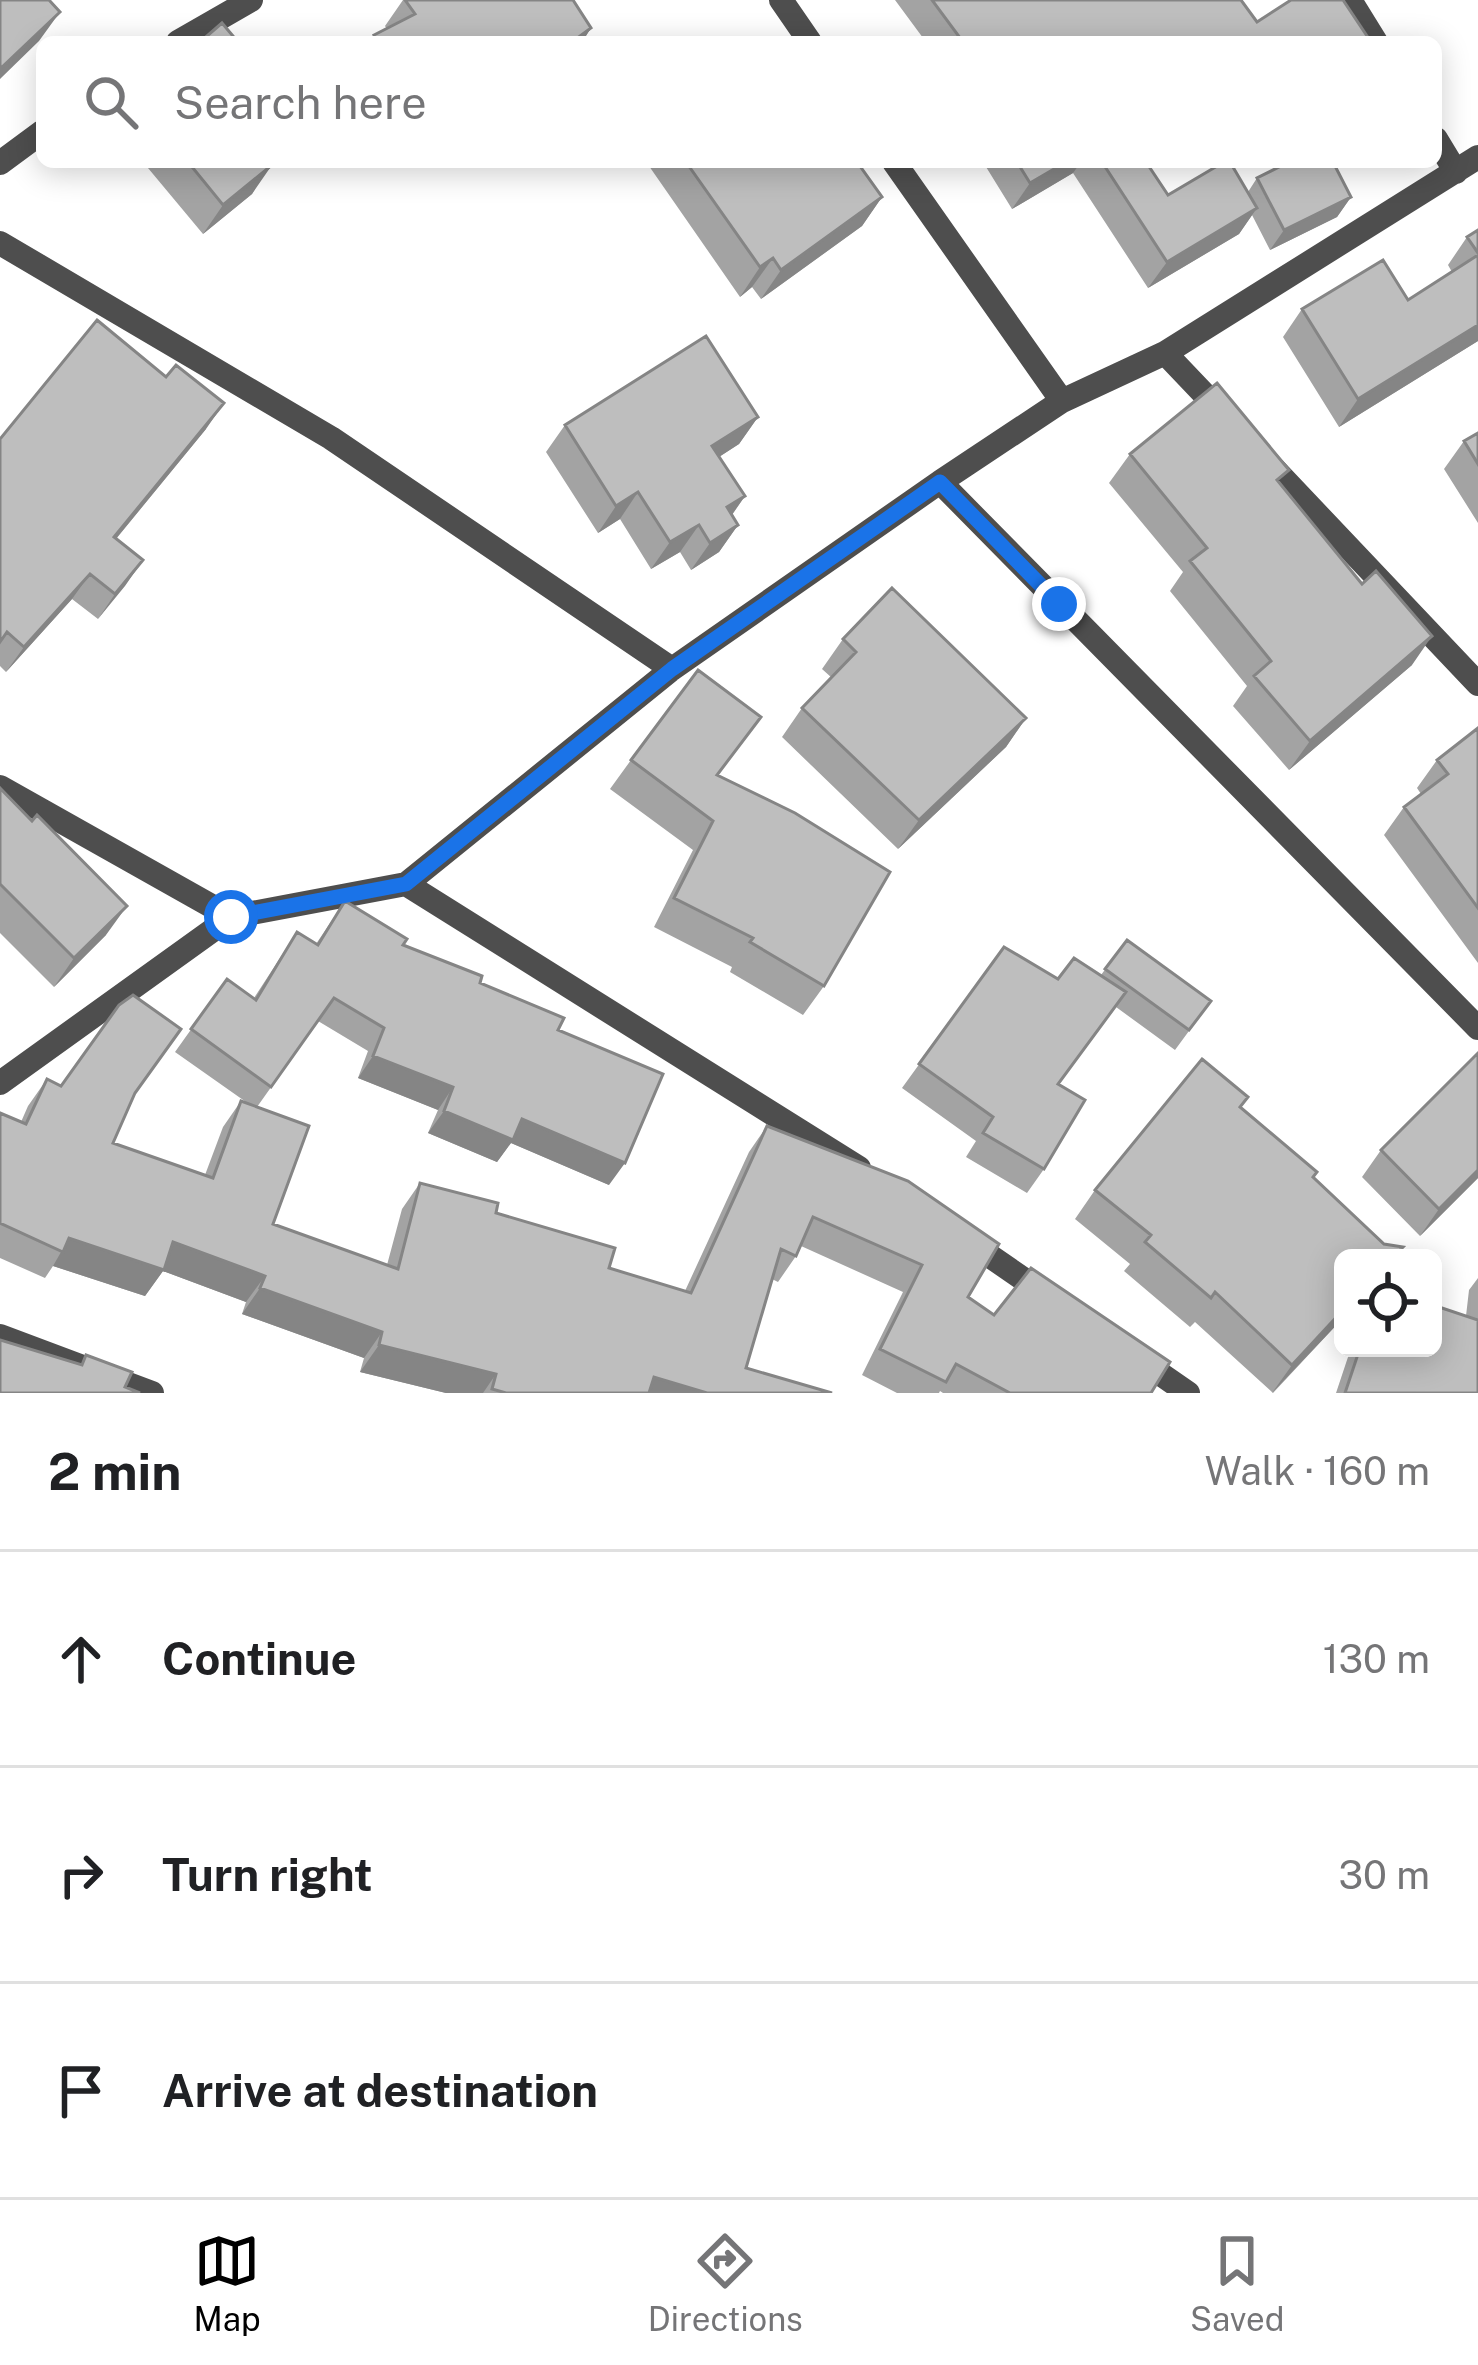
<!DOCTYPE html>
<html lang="en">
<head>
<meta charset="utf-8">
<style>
	:root { --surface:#fff; --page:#f2f2f2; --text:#202124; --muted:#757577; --line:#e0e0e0; --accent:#000 }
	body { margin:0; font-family:"Public Sans",sans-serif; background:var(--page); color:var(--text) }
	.controls { position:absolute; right:36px; bottom:36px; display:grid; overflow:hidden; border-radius:18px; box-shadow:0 6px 30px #0003 }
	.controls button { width:108px; height:108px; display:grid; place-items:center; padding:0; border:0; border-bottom:3px solid var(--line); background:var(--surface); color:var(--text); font:60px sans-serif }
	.stop { position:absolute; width:36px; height:36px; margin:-27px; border:9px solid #1a73e8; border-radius:50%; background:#fff }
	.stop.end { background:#1a73e8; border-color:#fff; box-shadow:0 3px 12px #0008 }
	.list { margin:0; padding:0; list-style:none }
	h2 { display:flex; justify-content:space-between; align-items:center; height:156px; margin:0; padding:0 48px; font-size:51px }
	h2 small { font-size:39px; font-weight:400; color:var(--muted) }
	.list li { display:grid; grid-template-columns:78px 1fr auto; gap:36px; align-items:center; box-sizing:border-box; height:216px; padding:0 48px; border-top:3px solid var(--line) }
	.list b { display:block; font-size:45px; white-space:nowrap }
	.list em { font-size:39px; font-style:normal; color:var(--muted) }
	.icon { flex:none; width:66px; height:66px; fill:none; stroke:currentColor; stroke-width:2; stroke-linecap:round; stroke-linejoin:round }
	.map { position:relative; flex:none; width:1478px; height:1393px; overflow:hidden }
	.search { position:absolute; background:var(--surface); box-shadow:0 6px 30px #0003; left:36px; right:36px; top:36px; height:132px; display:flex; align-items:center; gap:30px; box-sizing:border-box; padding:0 42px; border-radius:18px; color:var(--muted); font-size:45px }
	.sheet { height:804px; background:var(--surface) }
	nav { display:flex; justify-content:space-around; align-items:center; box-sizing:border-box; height:168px; border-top:3px solid var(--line); background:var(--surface); font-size:33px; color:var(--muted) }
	nav a { display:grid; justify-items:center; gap:6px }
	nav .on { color:var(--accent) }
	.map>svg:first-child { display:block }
</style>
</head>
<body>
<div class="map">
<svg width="1478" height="1393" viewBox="0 0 1478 1393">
	<rect width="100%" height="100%" fill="#fff"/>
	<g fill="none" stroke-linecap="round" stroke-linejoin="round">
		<path stroke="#4e4e4e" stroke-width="24" d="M 781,0 L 810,42
			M 1350,0 L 1376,42
			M 178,42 L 251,0
			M 1436,139 L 1456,172
			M 894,162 L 1062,401
			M 0,163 L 42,132
			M 0,243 L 331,438 L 672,669
			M 1165,353 L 1225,416
			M 1261,455 L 1478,684
			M 940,482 L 1478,1028
			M 0,787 L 231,917
			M 406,884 L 859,1168
			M 0,1083 L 231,917 L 406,884 L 672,669 L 940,482 L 1062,401 L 1165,353 L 1478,157
			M 968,1241 L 1048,1296
			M 0,1336 L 152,1393
			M 1136,1357 L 1188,1393"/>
	</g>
	<path fill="#a3a3a3" d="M 403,0 L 573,0 L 591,28 L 582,42 L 369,42 L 374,35 L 387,29 L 385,26 Z
		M 895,0 L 1241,0 L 1257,22 L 1371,42 L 926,42 Z
		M 143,162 L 269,162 L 252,194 L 203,234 Z
		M 651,162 L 857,162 L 882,197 L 862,226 L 761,299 L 752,287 L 740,297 L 649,166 Z
		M 983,162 L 1146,162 L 1168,195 L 1248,192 L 1257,178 L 1351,197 L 1337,217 L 1270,250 L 1252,215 L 1239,234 L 1148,288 L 1073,173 L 1012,209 Z
		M 1478,230 L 1478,341 L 1339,427 L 1283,337 L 1302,309 L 1408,300 L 1452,272 L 1448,265 L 1467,237 Z
		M 758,417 L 739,444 L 719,457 L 745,496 L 732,515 L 738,525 L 719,552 L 691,570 L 680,552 L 651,569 L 620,519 L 598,533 L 546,452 L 565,425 Z
		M 206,429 L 116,539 L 143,560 L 98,619 L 72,599 L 6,672 L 0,666 L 0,439 Z
		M 1478,433 L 1478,523 L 1444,469 L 1464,441 Z
		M 1130,454 L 1280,484 L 1412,665 L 1289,770 L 1233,706 L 1247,686 L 1170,591 L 1183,572 L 1109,483 Z
		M 843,639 L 1026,718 L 1006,747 L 898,849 L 782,737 L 802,708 L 832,678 L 822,669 Z
		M 761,717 L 718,775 L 824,986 L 803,1015 L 730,972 L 732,967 L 654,927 L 693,850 L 610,789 L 631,760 Z
		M 1478,728 L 1478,963 L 1384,835 L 1404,807 L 1421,794 L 1417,788 L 1437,760 Z
		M 0,788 L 106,935 L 54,987 L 0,933 Z
		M 345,901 L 403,945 L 480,983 L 558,1030 L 609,1185 L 511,1143 L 497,1162 L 428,1133 L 438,1110 L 358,1078 L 368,1051 L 318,1021 L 257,1107 L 273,1224 L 387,1265 L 402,1209 L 420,1183 L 496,1213 L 609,1268 L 685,1291 L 749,1152 L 767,1126 L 968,1297 L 994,1315 L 1151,1393 L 943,1393 L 940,1391 L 939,1393 L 897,1393 L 862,1375 L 903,1292 L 801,1246 L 796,1256 L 778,1282 L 772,1279 L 746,1368 L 832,1393 L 446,1393 L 360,1372 L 364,1358 L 242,1314 L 246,1302 L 163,1271 L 145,1296 L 53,1266 L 45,1278 L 0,1258 L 0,1113 L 21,1122 L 28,1106 L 47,1079 L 61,1086 L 135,1093 L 113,1143 L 205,1175 L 223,1127 L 241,1101 L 246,1102 L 175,1052 L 227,979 L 254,998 L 297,932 L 316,944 Z
		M 1127,940 L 1211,1001 L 1175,1050 L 1116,1007 L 1059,1084 L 1044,1169 L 1027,1193 L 966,1157 L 976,1141 L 902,1088 L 1004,947 L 1058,979 L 1101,975 Z
		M 1478,1053 L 1478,1178 L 1420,1236 L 1362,1177 L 1381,1150 Z
		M 1241,1107 L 1384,1244 L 1403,1247 L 1395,1258 L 1343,1258 L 1343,1318 L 1273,1393 L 1195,1322 L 1190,1327 L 1124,1271 L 1130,1264 L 1075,1219 L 1095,1190 Z
		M 1478,1278 L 1478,1393 L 1336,1393 L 1351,1348 L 1433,1348 L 1466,1316 L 1469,1290 Z"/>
	<path fill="#858585" d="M 60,12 L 39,41 L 0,79 L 0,69 Z
		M 591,28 L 582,42 L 572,42 Z
		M 1066,162 L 1081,162 L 1073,173 L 1012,209 L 1030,183 Z
		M 272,165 L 252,194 L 203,234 L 223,205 Z
		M 882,197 L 862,226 L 761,299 L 781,270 Z
		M 1351,197 L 1337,217 L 1270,250 L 1284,230 Z
		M 1257,208 L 1239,234 L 1148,288 L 1167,262 Z
		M 773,258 L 752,287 L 740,297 L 760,267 Z
		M 1478,325 L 1478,341 L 1339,427 L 1358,399 Z
		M 224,403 L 206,429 L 96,563 L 114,537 Z
		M 758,417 L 739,444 L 694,473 L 712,446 Z
		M 638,492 L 620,519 L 598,533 L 616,506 Z
		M 745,496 L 726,523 L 727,507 Z
		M 699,525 L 680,552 L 651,569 L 670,542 Z
		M 738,525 L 719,552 L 691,570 L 710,543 Z
		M 143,560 L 125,586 L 98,619 L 115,594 Z
		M 90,574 L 72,599 L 6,672 L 24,647 Z
		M 1432,636 L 1412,665 L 1289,770 L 1310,741 Z
		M 1026,718 L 1006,747 L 898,849 L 919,820 Z
		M 127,906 L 106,935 L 54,987 L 74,958 Z
		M 373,1056 L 453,1087 L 438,1110 L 358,1078 Z
		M 444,1111 L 522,1119 L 625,1163 L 609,1185 L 511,1143 L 497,1162 L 428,1133 Z
		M 1478,1170 L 1478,1178 L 1420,1236 L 1439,1209 Z
		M 69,1238 L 173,1242 L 265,1276 L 246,1302 L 163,1271 L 145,1296 L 53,1266 Z
		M 260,1288 L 382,1332 L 364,1358 L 242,1314 Z
		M 1343,1310 L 1343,1318 L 1272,1393 L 1292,1365 Z
		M 379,1345 L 496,1374 L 483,1393 L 446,1393 L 360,1372 Z
		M 654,1377 L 707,1393 L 643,1393 Z"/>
	<path fill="#bebebe" stroke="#858585" stroke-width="3" d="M 0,0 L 49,0 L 60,12 L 0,69 Z
		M 405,0 L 573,0 L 591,28 L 572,42 L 378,42 L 374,35 L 415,14 Z
		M 932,0 L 1241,0 L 1257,22 L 1291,0 L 1343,0 L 1371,42 L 963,42 Z
		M 222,23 L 238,42 L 200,42 Z
		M 188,162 L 269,162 L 272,165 L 223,205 Z
		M 686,162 L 857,162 L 882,197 L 781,270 L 773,258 L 760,267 Z
		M 1017,162 L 1066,162 L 1030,183 Z
		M 1102,162 L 1146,162 L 1168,195 L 1224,162 L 1230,162 L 1257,208 L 1167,262 Z
		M 1289,162 L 1333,162 L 1351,197 L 1284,230 L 1257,178 Z
		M 1478,230 L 1478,253 L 1467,237 Z
		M 1478,255 L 1478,325 L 1358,399 L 1302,309 L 1383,260 L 1408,300 Z
		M 97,320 L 166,377 L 176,365 L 224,403 L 114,537 L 143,560 L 115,594 L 90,574 L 24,647 L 7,632 L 0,642 L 0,439 Z
		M 706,336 L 758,417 L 712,446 L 745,496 L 727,507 L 738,525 L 710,543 L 699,525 L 670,542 L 638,492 L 616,506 L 565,425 Z
		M 1217,383 L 1289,470 L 1277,480 L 1362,584 L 1376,571 L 1432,636 L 1310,741 L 1254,676 L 1271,661 L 1190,561 L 1207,548 L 1130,454 Z
		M 1478,433 L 1478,464 L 1464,441 Z
		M 892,588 L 1026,718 L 919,820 L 802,708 L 856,652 L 843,639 Z
		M 698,670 L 761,717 L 717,775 L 795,813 L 890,872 L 824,986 L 750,942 L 753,938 L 674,898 L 713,821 L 631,760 Z
		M 1478,728 L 1478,908 L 1404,807 L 1448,774 L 1437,760 Z
		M 0,788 L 32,821 L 37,815 L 127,906 L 74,958 L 0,884 Z
		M 345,901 L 407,939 L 403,945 L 482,976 L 480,983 L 564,1018 L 558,1030 L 663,1074 L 625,1163 L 522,1119 L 513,1140 L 444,1111 L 453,1087 L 373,1056 L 384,1028 L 334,998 L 271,1087 L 191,1029 L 227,979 L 256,1000 L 297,932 L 318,945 Z
		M 1127,940 L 1211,1001 L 1189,1030 L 1105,969 Z
		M 1004,947 L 1058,979 L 1074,958 L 1126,992 L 1058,1084 L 1085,1100 L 1044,1169 L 983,1133 L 993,1117 L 919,1064 Z
		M 133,995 L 181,1029 L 135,1093 L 113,1143 L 213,1178 L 241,1101 L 309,1126 L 273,1224 L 398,1269 L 420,1183 L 498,1203 L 496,1213 L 615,1248 L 609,1268 L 691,1293 L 767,1126 L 908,1181 L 999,1244 L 968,1297 L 994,1315 L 1031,1268 L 1170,1362 L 1151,1393 L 1010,1393 L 956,1364 L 946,1382 L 880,1349 L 922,1265 L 813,1217 L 796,1256 L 781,1249 L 746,1368 L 832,1393 L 707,1393 L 654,1377 L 649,1393 L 506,1393 L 492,1389 L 496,1374 L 379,1345 L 382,1332 L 260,1288 L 265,1276 L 173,1242 L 164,1270 L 69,1238 L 63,1252 L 0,1223 L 0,1113 L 26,1124 L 47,1079 L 61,1086 L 119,1005 Z
		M 1478,1053 L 1478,1170 L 1439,1209 L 1381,1150 Z
		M 1202,1059 L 1248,1097 L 1240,1107 L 1317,1172 L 1313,1177 L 1384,1244 L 1403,1247 L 1392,1258 L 1343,1258 L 1343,1310 L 1292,1365 L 1215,1292 L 1211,1298 L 1145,1242 L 1151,1235 L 1095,1190 Z
		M 1433,1305 L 1478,1320 L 1478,1393 L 1345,1393 L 1360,1348 L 1433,1348 Z
		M 0,1340 L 82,1365 L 86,1355 L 132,1372 L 125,1387 L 140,1393 L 0,1393 Z"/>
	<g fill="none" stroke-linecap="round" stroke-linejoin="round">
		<path stroke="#1a73e8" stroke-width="15" d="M 231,917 L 406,884 L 672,669 L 940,482 L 1059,604"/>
	</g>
</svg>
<div class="controls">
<button><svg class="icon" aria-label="locate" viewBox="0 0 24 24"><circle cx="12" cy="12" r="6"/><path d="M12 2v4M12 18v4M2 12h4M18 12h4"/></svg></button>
</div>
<div class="stop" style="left:231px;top:917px"></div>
<div class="stop end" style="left:1059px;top:604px"></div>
<div class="search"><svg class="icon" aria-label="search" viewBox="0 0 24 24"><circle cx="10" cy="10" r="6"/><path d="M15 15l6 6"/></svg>Search here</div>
</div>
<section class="sheet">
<h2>2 min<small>Walk · 160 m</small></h2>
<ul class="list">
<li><svg class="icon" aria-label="ahead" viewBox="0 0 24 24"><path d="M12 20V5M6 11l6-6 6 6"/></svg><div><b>Continue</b></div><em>130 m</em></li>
<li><svg class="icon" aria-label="right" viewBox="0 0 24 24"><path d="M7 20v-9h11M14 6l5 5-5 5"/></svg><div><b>Turn right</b></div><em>30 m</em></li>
<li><svg class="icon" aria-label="arrive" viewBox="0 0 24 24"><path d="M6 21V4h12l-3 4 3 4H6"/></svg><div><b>Arrive at destination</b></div></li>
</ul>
</section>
<nav>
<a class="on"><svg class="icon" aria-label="map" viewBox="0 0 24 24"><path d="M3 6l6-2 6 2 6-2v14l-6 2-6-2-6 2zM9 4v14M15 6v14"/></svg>Map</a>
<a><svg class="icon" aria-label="directions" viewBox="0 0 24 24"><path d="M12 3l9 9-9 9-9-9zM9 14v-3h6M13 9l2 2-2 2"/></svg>Directions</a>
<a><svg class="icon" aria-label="saved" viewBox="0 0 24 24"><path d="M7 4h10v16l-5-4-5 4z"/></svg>Saved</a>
</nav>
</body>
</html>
